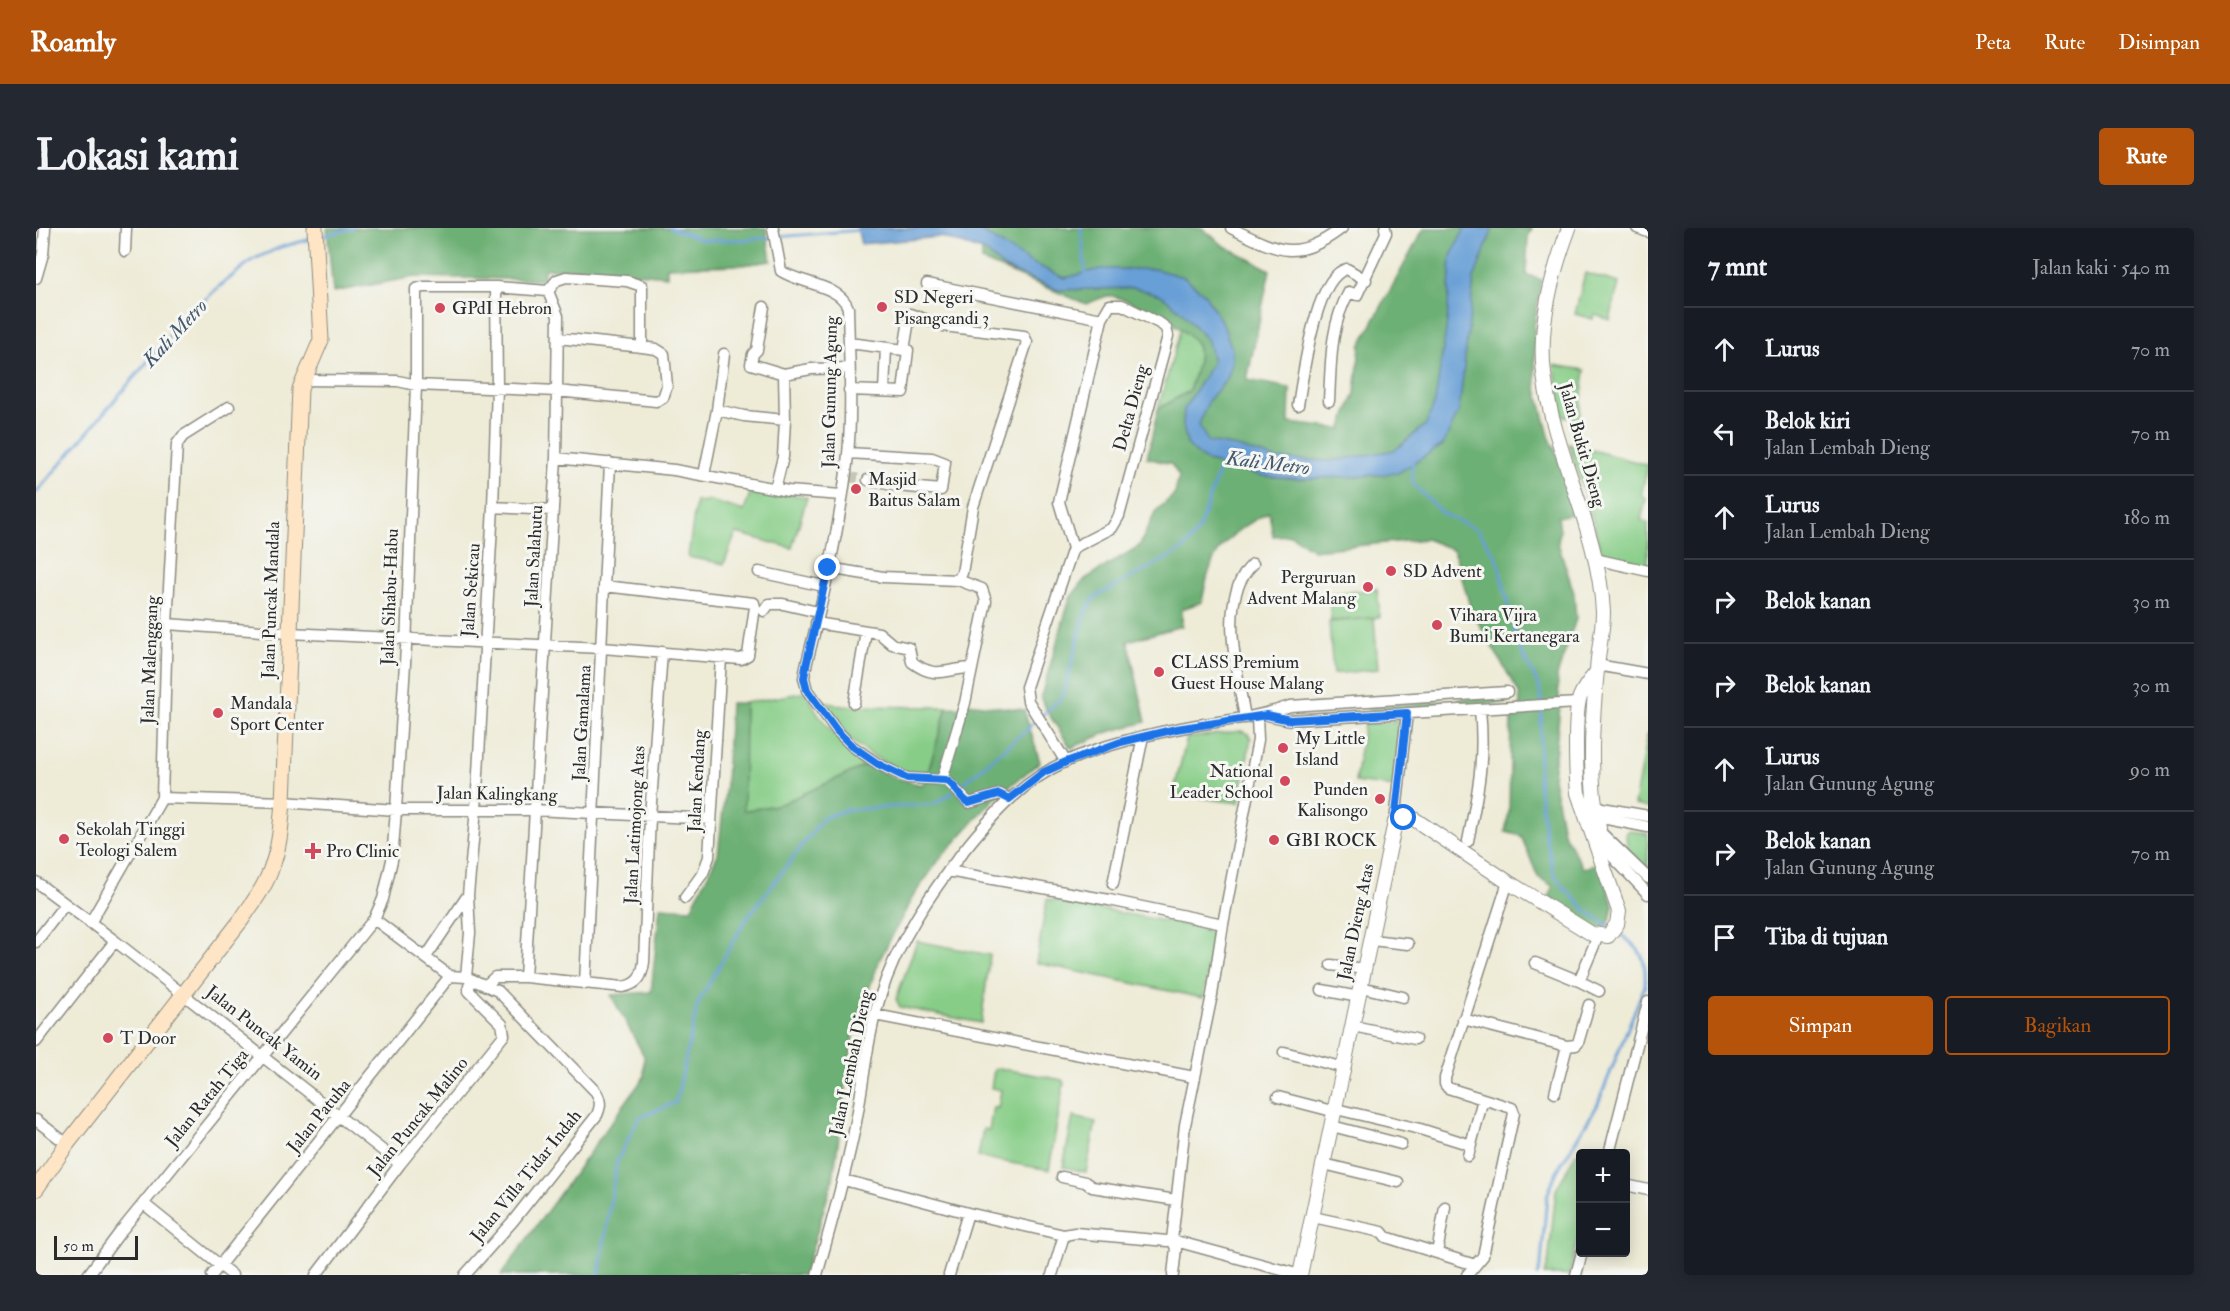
<!DOCTYPE html>
<html lang="id">
<head>
<meta charset="utf-8">
<style>
	:root { --surface:#171b24; --page:#242831; --text:#f1f3f6; --muted:#9ea1a6; --line:#363941; --accent:#b45309 }
	body { margin:0; font-family:"IM FELL Double Pica",serif; background:var(--page); color:var(--text) }
	.controls { position:absolute; right:18px; bottom:18px; display:grid; overflow:hidden; border-radius:6px; box-shadow:0 3px 15px #0003 }
	.controls button { width:54px; height:54px; display:grid; place-items:center; padding:0; border:0; border-bottom:2px solid var(--line); background:var(--surface); color:var(--text); font:30px sans-serif }
	.scale { position:absolute; left:18px; bottom:15px; width:84px; box-sizing:border-box; padding-left:6px; border:3px solid #2b2b2b; border-top:0; font-size:16px; line-height:21px; white-space:nowrap; color:#2b2b2b; -webkit-text-stroke:4px #f6f6f2; paint-order:stroke }
	.stop { position:absolute; width:18px; height:18px; margin:-14px; border:4px solid #1a73e8; border-radius:50%; background:#fff }
	.stop.end { background:#1a73e8; border-color:#fff; box-shadow:0 2px 6px #0008 }
	.list { margin:0; padding:0; list-style:none }
	h2 { display:flex; justify-content:space-between; align-items:center; height:78px; margin:0; padding:0 24px; font-size:26px }
	h2 small { font-size:20px; font-weight:400; color:var(--muted) }
	.list li { display:grid; grid-template-columns:39px 1fr auto; gap:18px; align-items:center; box-sizing:border-box; height:84px; padding:0 24px; border-top:2px solid var(--line) }
	.list b { display:block; font-size:22px; white-space:nowrap }
	.list p { margin:0; font-size:20px; white-space:nowrap; color:var(--muted) }
	.list em { font-size:20px; font-style:normal; color:var(--muted) }
	.actions { display:flex; gap:12px; padding:18px 24px }
	.actions a { flex:1; padding:14px 0; border:2px solid var(--accent); border-radius:6px; text-align:center; font-size:21px; color:var(--accent) }
	.actions .main { background:var(--accent); color:#fff }
	.icon { flex:none; width:33px; height:33px; fill:none; stroke:currentColor; stroke-width:2; stroke-linecap:round; stroke-linejoin:round }
	.map { position:relative; flex:none; width:1612px; height:1047px; overflow:hidden; border-radius:6px }
	header { display:flex; align-items:center; gap:36px; box-sizing:border-box; height:84px; padding:0 30px; background:var(--accent); color:#fff }
	header strong { font-size:28px }
	nav { display:flex; gap:33px; margin-inline-start:auto; font-size:21px }
	.intro { display:flex; align-items:center; justify-content:space-between; box-sizing:border-box; height:144px; padding:0 36px }
	h1 { margin:0; font-size:42px }
	.button { padding:15px 27px; border-radius:6px; background:var(--accent); color:#fff; font-size:21px; font-weight:700 }
	main { display:flex; gap:36px; padding:0 36px }
	aside { flex:1; background:var(--surface); border-radius:6px; box-shadow:0 3px 15px #0003 }
	.map>svg:first-child { display:block }
</style>
</head>
<body>
<header>
<strong>Roamly</strong>
<nav><a>Peta</a><a>Rute</a><a>Disimpan</a></nav>
</header>
<div class="intro"><h1>Lokasi kami</h1><a class="button">Rute</a></div>
<main>
<div class="map">
<svg width="1612" height="1047" viewBox="0 0 1612 1047">
	<rect width="100%" height="100%" fill="#f6f6f2"/>
	<filter id="ink" filterUnits="userSpaceOnUse"><feTurbulence type="fractalNoise" baseFrequency=".0167" numOctaves="2"/><feDisplacementMap in="SourceGraphic" scale="12" xChannelSelector="R" yChannelSelector="G"/><feConvolveMatrix kernelMatrix="1 2 1 2 8 2 1 2 1" color-interpolation-filters="sRGB"/></filter>
	<filter id="wash" filterUnits="userSpaceOnUse"><feTurbulence type="fractalNoise" baseFrequency=".008" numOctaves="4" result="noise"/><feDisplacementMap in="SourceGraphic" scale="24" xChannelSelector="R" yChannelSelector="G"/><feGaussianBlur stdDeviation="1.35" result="paint"/><feColorMatrix in="noise" values="0 0 0 0 0 0 0 0 0 0 0 0 0 0 0 0 0 1.4 0 .05"/><feComposite in="paint" operator="in"/></filter>
	<g filter="url(#wash)">
		<rect width="100%" height="100%" fill="#eeebd7"/>
		<path fill="#87cd87" stroke="#597c59" stroke-width="1.5" d="M 1549,45 L 1583,55 L 1574,92 L 1559,87 L 1557,91 L 1539,86 Z
			M 1145,100 C 1149,104 1156,108 1159,114 C 1168,126 1157,149 1153,163 L 1122,181 Z
			M 1518,137 L 1549,142 L 1543,192 L 1527,188 Z
			M 1533,216 L 1612,237 L 1605,268 L 1610,271 L 1605,292 L 1612,295 L 1612,337 L 1565,327 L 1558,296 Z
			M 716,260 L 771,269 L 756,320 L 700,305 L 688,336 L 652,329 L 660,273 L 669,275 L 671,272 L 708,283 Z
			M 1341,361 L 1344,389 L 1295,393 L 1293,366 Z
			M 1338,390 L 1342,441 L 1297,446 L 1293,394 Z
			M 770,464 C 784,494 805,516 831,537 L 745,576 L 707,583 L 709,475 Z
			M 1469,470 L 1471,475 L 1422,477 L 1421,475 L 1423,471 Z
			M 782,472 L 806,478 L 911,479 L 891,548 L 869,546 L 832,525 L 816,513 Z
			M 1407,473 L 1406,477 L 1333,482 L 1331,480 L 1331,478 Z
			M 1365,493 L 1358,559 L 1319,554 L 1328,496 Z
			M 1205,503 L 1211,505 L 1215,510 L 1203,575 L 1137,566 L 1151,510 Z
			M 1611,506 L 1612,506 L 1612,580 L 1598,577 Z
			M 1594,602 L 1612,606 L 1612,641 L 1594,625 L 1591,620 L 1590,605 Z
			M 1011,671 L 1165,700 L 1174,704 L 1178,715 L 1167,770 L 1000,735 Z
			M 881,713 L 954,727 L 945,795 L 864,779 L 860,771 Z
			M 963,840 L 1026,852 L 1028,855 L 1013,942 L 942,929 L 947,901 L 953,902 L 957,879 L 962,880 L 965,862 L 955,860 L 958,842 Z
			M 1037,889 L 1060,894 L 1050,944 L 1027,939 Z
			M 1540,925 L 1544,926 L 1544,1004 L 1533,1047 L 1508,1047 L 1512,1036 L 1520,962 Z"/>
		<path fill="#6db074" stroke="#4c6e50" stroke-width="1.5" d="M 291,0 L 730,0 L 735,33 L 706,37 L 631,39 L 631,48 L 553,41 L 508,41 L 508,52 L 378,49 L 297,64 Z
			M 946,0 L 1166,0 L 1187,17 L 1234,42 L 1211,152 L 1254,160 L 1253,195 L 1305,201 L 1319,165 L 1324,118 L 1388,0 L 1496,0 L 1492,9 L 1490,46 L 1505,52 L 1498,99 L 1500,157 L 1513,208 L 1526,238 L 1539,285 L 1522,289 L 1524,302 L 1522,315 L 1538,365 L 1540,391 L 1521,448 L 1524,478 L 1517,550 L 1527,604 L 1547,640 L 1564,636 L 1577,677 L 1574,693 L 1565,703 L 1554,700 L 1513,669 L 1517,658 L 1502,649 L 1485,608 L 1469,604 L 1473,583 L 1475,487 L 1485,487 L 1483,465 L 1435,382 L 1418,322 L 1390,311 L 1277,322 L 1255,307 L 1237,308 L 1233,284 C 1187,309 1175,322 1166,374 L 1146,381 L 1146,398 L 1092,413 L 1110,494 L 1072,504 L 1035,520 L 1010,482 L 1005,468 L 1034,370 L 1049,351 L 1103,318 L 1120,283 L 1139,266 L 1143,248 L 1135,236 L 1111,230 L 1122,181 L 1153,163 C 1157,149 1166,130 1161,117 C 1156,102 1087,66 1072,68 C 1065,69 1057,74 1050,76 L 946,33 Z
			M 694,475 L 709,475 L 708,583 L 745,576 L 831,537 L 860,550 L 886,557 L 891,548 L 911,479 L 931,480 L 932,475 L 988,482 L 1004,534 L 958,571 L 903,632 L 878,667 L 844,731 L 818,802 L 797,951 L 768,1047 L 465,1047 L 608,849 L 608,828 L 575,767 L 615,764 L 624,679 L 655,681 L 682,626 L 690,555 Z"/>
		<path fill="#679fd6" stroke="#496580" stroke-width="1.5" d="M 821,0 L 940,0 L 994,34 L 1029,50 L 1064,41 L 1119,41 L 1148,49 L 1168,65 L 1187,96 L 1196,121 L 1196,135 L 1191,151 L 1173,172 L 1163,197 L 1172,214 L 1201,219 L 1240,231 L 1296,233 L 1359,222 L 1390,196 L 1399,174 L 1411,95 L 1415,28 L 1429,0 L 1457,0 L 1438,51 L 1423,183 L 1407,217 L 1362,245 L 1313,249 L 1262,251 L 1226,248 L 1168,232 L 1151,217 L 1147,197 L 1148,181 L 1177,134 L 1172,113 L 1145,83 L 1125,67 L 1099,60 L 1022,62 L 968,40 L 950,24 L 905,9 L 825,16 Z"/>
		<g fill="none" stroke-linecap="round" stroke-linejoin="round">
			<path stroke="#679fd6" stroke-width="3" d="M 634,0 L 667,12 L 707,12 L 824,2
				M 1045,0 L 1050,49
				M 284,9 L 317,0
				M 1376,232 L 1377,256 L 1407,286 L 1442,302 L 1461,330 L 1478,401 L 1487,427 L 1503,458 L 1506,479 L 1502,552 L 1509,606 L 1518,646 L 1532,664 L 1551,683 L 1573,698
				M 0,265 L 135,106 L 179,62 L 216,32 L 245,19 L 275,11
				M 922,560 L 986,506 L 1027,468 L 1050,383 L 1059,369 L 1146,322 L 1162,303 L 1186,234
				M 563,1047 L 581,933 L 603,890 L 640,874 L 662,775 L 709,693 L 787,590 L 809,582 L 899,576 L 917,564
				M 1501,1047 L 1505,1036 L 1511,968 L 1521,943 L 1561,878 L 1609,757 C 1611,726 1604,721 1581,704"/>
		</g>
	</g>
	<g filter="url(#ink)">
		<g fill="none" stroke-linecap="round" stroke-linejoin="round">
			<path stroke="#c7c5b5" stroke-width="10" stroke-dasharray="10 5" stroke-linecap="butt" d="M 812,249 L 832,252"/>
			<g stroke="#8c8b81" stroke-width="13">
				<path id="minor" d="M 737,0 L 745,43 C 762,55 805,57 812,80 C 813,131 817,185 811,236 C 803,304 787,372 770,438 L 768,450 L 771,462 L 801,503 L 816,518 L 842,536 L 871,550 L 910,552 L 933,575 L 964,566 L 973,571
					M 1195,0 C 1242,23 1260,35 1306,0
					M 1601,0 L 1612,4
					M 89,23 L 90,0
					M 0,50 L 7,26 L 9,0
					M 891,56 L 1066,91
					M 728,79 L 721,122 L 717,126 L 715,136 L 748,146
					M 522,110 L 606,119
					M 266,152 L 362,153 L 380,157 L 521,163 L 520,230 L 489,749
					M 813,162 L 867,164 L 872,122 L 868,122
					M 848,163 L 850,120
					M 1293,173 C 1295,135 1294,97 1313,64 L 1321,67 L 1350,5 L 1349,0
					M 1262,177 C 1267,149 1279,47 1311,41 L 1330,52
					M 681,182 L 708,188 L 749,192
					M 812,225 L 896,230 L 909,235 L 905,262 L 861,258 L 832,252
					M 520,230 L 638,242 L 752,263 L 806,267
					M 668,247 L 681,182 L 688,126
					M 739,261 L 747,229 L 749,192 L 748,146 L 775,141 L 813,140
					M 457,279 L 517,282
					M 1559,331 L 1612,343
					M 792,340 L 847,349 L 922,352 L 926,345 L 937,279 L 991,114 L 988,108 L 908,98 L 874,86 L 868,122 L 813,115
					M 723,344 L 788,358
					M 728,383 L 733,376 L 747,376 L 782,384
					M 780,395 L 843,405 L 856,416 L 873,420 L 876,434 C 901,453 911,440 936,440
					M 131,396 L 253,405 L 566,420 L 705,431 L 712,427 L 719,379 L 718,375 L 568,358
					M 1561,437 L 1612,446
					M 818,475 L 830,403
					M 1231,487 L 1254,492 L 1542,475
					M 1209,490 C 1202,445 1180,370 1217,336
					M 1030,534 L 992,473 L 990,459 L 1037,320 L 1076,300 L 1083,288 L 1132,108 L 1130,100 L 1125,96 L 1086,77 L 1074,77 L 1066,91 L 1023,274 L 1037,320
					M 906,552 L 929,475 L 950,373 L 946,361 L 922,352
					M 126,570 L 247,574 L 360,582 L 499,582 L 675,591
					M 1554,575 L 1566,580 L 1612,588
					M 1557,587 L 1561,589 L 1612,599
					M 1359,594 L 1371,485
					M 1557,597 L 1612,650
					M 1560,611 L 1612,666
					M 1432,613 C 1442,564 1449,532 1444,481
					M 912,643 L 1073,672 L 1187,696
					M 0,654 L 79,713
					M 1077,656 L 1107,508
					M 432,667 L 440,581 L 457,279 L 461,159 L 460,59
					M 649,670 L 667,645 L 673,629 L 685,430
					M 338,691 L 414,748 L 430,749 L 462,763 L 560,864 C 565,873 565,878 561,887 L 477,993 L 429,1047
					M 54,695 L 126,570 L 131,396 L 141,216 L 147,208 L 193,179
					M 1335,712 L 1372,716
					M 0,714 L 29,676
					M 390,729 L 432,667 L 434,705 L 430,749
					M 1499,735 L 1543,753 L 1562,708
					M 1295,737 L 1329,741
					M 1543,753 L 1563,763
					M 549,756 L 574,235
					M 450,757 L 459,749 L 489,749 L 587,759 C 602,756 606,749 608,734 L 614,588 L 626,424
					M 1325,759 L 1367,769
					M 1286,762 L 1323,769
					M 839,787 L 1158,849
					M 1427,791 L 1531,818 L 1519,865
					M 1317,798 L 1379,811
					M 0,814 L 79,713 L 364,936
					M 1531,818 L 1540,817 L 1542,815 L 1553,777
					M 1248,824 L 1309,840
					M 1242,869 L 1300,884
					M 1300,881 L 1384,901 L 1435,917
					M 0,892 L 31,916
					M 1296,898 L 1365,916
					M 1573,926 L 1612,774
					M 1432,928 L 1447,871
					M 1288,936 L 1362,954
					M 1026,949 L 1049,954 L 1056,959 L 1140,972
					M 808,952 L 932,985 L 1028,1007 L 1039,1005 L 1131,1013 L 1136,1012 L 1264,1047
					M 1590,957 L 1612,962
					M 108,976 L 196,1047
					M 1277,989 L 1346,1004 L 1350,1009 L 1439,1037
					M 1401,1025 L 1409,979
					M 52,1047 L 85,1003 L 338,691 L 347,671 L 356,632 L 360,582 L 370,419 L 380,157 L 380,61 L 387,59 L 460,59 L 512,63 L 522,88 L 521,163 L 620,173 L 627,170 L 631,158 L 628,126 L 620,121 L 606,119 L 606,58 L 591,53 L 530,49 L 521,52 L 512,63
					M 176,1047 L 414,748
					M 280,1047 L 364,936 L 468,807 L 466,796 L 433,763 L 433,758 L 437,752
					M 781,1047 C 795,996 810,946 820,894 C 828,852 831,810 844,769 C 861,714 894,666 929,621 C 958,585 988,552 1031,533 C 1072,515 1116,505 1161,497 C 1193,492 1224,489 1254,478 L 1471,464
					M 913,1047 L 932,985
					M 1016,1047 L 1028,1007
					M 1137,1047 L 1140,1020 L 1136,1012 L 1149,897 L 1176,767 L 1187,696 L 1222,512 L 1221,488
					M 1431,1047 L 1447,1028 L 1478,885 L 1476,880 L 1412,860 L 1409,856 L 1409,850 L 1472,654
					M 1540,1047 L 1546,1024"/>
			</g>
			<g stroke="#8c8b81" stroke-width="16">
				<path id="tertiary" d="M 1533,0 C 1516,46 1502,97 1508,146 C 1517,226 1563,301 1567,384 C 1567,403 1562,423 1561,442 C 1556,493 1552,551 1563,600
					M 1264,1047 L 1359,594 L 1368,590 L 1378,591 L 1472,654 L 1556,706 L 1572,708 L 1581,696 L 1583,683 L 1542,565 C 1540,544 1538,486 1544,469 C 1548,459 1554,452 1560,445"/>
			</g>
			<g stroke="#8c8b81" stroke-width="17">
				<path id="secondary" d="M 0,961 L 31,916 L 206,691 C 217,674 230,658 236,638 C 244,618 245,595 247,574 L 264,161 L 285,112 L 279,0"/>
			</g>
			<use href="#minor" stroke="#fff" stroke-width="10"/>
			<use href="#tertiary" stroke="#fff" stroke-width="14"/>
			<use href="#secondary" stroke="#fde5c5" stroke-width="15"/>
		</g>
	</g>
	<g fill="none" stroke-linecap="round" stroke-linejoin="round" filter="url(#ink)">
		<path stroke="#1a73e8" stroke-width="8" d="M 792,340 L 770,438 L 768,450 L 771,462 L 801,503 L 816,518 L 842,536 L 871,550 L 910,552 C 920,557 923,570 933,575 L 963,566 L 973,571 L 1008,544 L 1030,534 L 1085,514 L 1140,501 L 1231,487 L 1254,492 L 1371,485 L 1359,594 L 1368,590"/>
	</g>
	<g fill="#d1495b" stroke="#f6f6f2" stroke-width="2">
		<circle cx="846" cy="79" r="6"/>
		<circle cx="404" cy="80" r="6"/>
		<circle cx="820" cy="261" r="6"/>
		<circle cx="1355" cy="343" r="6"/>
		<circle cx="1332" cy="359" r="6"/>
		<circle cx="1401" cy="397" r="6"/>
		<circle cx="1123" cy="444" r="6"/>
		<circle cx="182" cy="485" r="6"/>
		<circle cx="1247" cy="520" r="6"/>
		<circle cx="1249" cy="553" r="6"/>
		<circle cx="1344" cy="571" r="6"/>
		<circle cx="28" cy="611" r="6"/>
		<circle cx="1238" cy="612" r="6"/>
		<path d="M274 614h6v6h6v6h-6v6h-6v-6h-6v-6h6z"/>
		<circle cx="72" cy="810" r="6"/>
	</g>
	<g text-anchor="middle" dominant-baseline="central" stroke-width="6" stroke-linejoin="round" paint-order="stroke">
		<g font-size="18" fill="#2b2b2b" stroke="#f6f6f2" text-anchor="start">
			<text x="858" y="69">SD Negeri<tspan x="858" dy="21">Pisangcandi 3</tspan></text>
			<text x="416" y="80">GPdI Hebron</text>
			<text x="832" y="251">Masjid<tspan x="832" dy="21">Baitus Salam</tspan></text>
			<text x="1367" y="343">SD Advent</text>
			<text x="1320" y="349" text-anchor="end">Perguruan<tspan x="1320" dy="21">Advent Malang</tspan></text>
			<text x="1413" y="387">Vihara Vijra<tspan x="1413" dy="21">Bumi Kertanegara</tspan></text>
			<text x="1135" y="434">CLASS Premium<tspan x="1135" dy="21">Guest House Malang</tspan></text>
			<text x="194" y="475">Mandala<tspan x="194" dy="21">Sport Center</tspan></text>
			<text x="1259" y="510">My Little<tspan x="1259" dy="21">Island</tspan></text>
			<text x="1237" y="543" text-anchor="end">National<tspan x="1237" dy="21">Leader School</tspan></text>
			<text x="1332" y="561" text-anchor="end">Punden<tspan x="1332" dy="21">Kalisongo</tspan></text>
			<text x="40" y="601">Sekolah Tinggi<tspan x="40" dy="21">Teologi Salem</tspan></text>
			<text x="1250" y="612">GBI ROCK</text>
			<text x="290" y="623">Pro Clinic</text>
			<text x="84" y="810">T Door</text>
		</g>
		<g font-size="18" fill="#2b2b2b" stroke="#f6f6f2">
			<text transform="translate(794 164) rotate(-89)">Jalan Gunung Agung</text>
			<text transform="translate(1095 180) rotate(-75)">Delta Dieng</text>
			<text transform="translate(1546 217) rotate(74)">Jalan Bukit Dieng</text>
			<text transform="translate(498 328) rotate(-87)">Jalan Salahutu</text>
			<text transform="translate(435 362) rotate(-86)">Jalan Sekicau</text>
			<text transform="translate(354 369) rotate(-88)">Jalan Sihabu-Habu</text>
			<text transform="translate(235 372) rotate(-88)">Jalan Puncak Mandala</text>
			<text transform="translate(114 432) rotate(-88)">Jalan Malenggang</text>
			<text transform="translate(546 495) rotate(-87)">Jalan Gamalama</text>
			<text transform="translate(661 553) rotate(-87)">Jalan Kendang</text>
			<text transform="translate(461 566) rotate(1)">Jalan Kalingkang</text>
			<text transform="translate(599 597) rotate(-87)">Jalan Latimojong Atas</text>
			<text transform="translate(1320 694) rotate(-78)">Jalan Dieng Atas</text>
			<text transform="translate(228 805) rotate(38)">Jalan Puncak Yamin</text>
			<text transform="translate(815 835) rotate(-78)">Jalan Lembah Dieng</text>
			<text transform="translate(171 870) rotate(-51)">Jalan Ratah Tiga</text>
			<text transform="translate(283 888) rotate(-51)">Jalan Patuha</text>
			<text transform="translate(382 889) rotate(-51)">Jalan Puncak Malino</text>
			<text transform="translate(490 948) rotate(-51)">Jalan Villa Tidar Indah</text>
		</g>
		<g font-size="20" font-style="italic" fill="#43596f" stroke="#f6f6f2">
			<text transform="translate(139 105) rotate(-47)">Kali Metro</text>
			<text transform="translate(1232 235) rotate(7)">Kali Metro</text>
		</g>
	</g>
</svg>
<div class="controls">
<button>+</button>
<button>−</button>
</div>
<div class="scale">50 m</div>
<div class="stop" style="left:1368px;top:590px"></div>
<div class="stop end" style="left:792px;top:340px"></div>
</div>
<aside>
<h2>7 mnt<small>Jalan kaki · 540 m</small></h2>
<ul class="list">
<li><svg class="icon" aria-label="ahead" viewBox="0 0 24 24"><path d="M12 20V5M6 11l6-6 6 6"/></svg><div><b>Lurus</b></div><em>70 m</em></li>
<li><svg class="icon" aria-label="left" viewBox="0 0 24 24"><path d="M17 20v-9H6M10 6l-5 5 5 5"/></svg><div><b>Belok kiri</b><p>Jalan Lembah Dieng</p></div><em>70 m</em></li>
<li><svg class="icon" aria-label="ahead" viewBox="0 0 24 24"><path d="M12 20V5M6 11l6-6 6 6"/></svg><div><b>Lurus</b><p>Jalan Lembah Dieng</p></div><em>180 m</em></li>
<li><svg class="icon" aria-label="right" viewBox="0 0 24 24"><path d="M7 20v-9h11M14 6l5 5-5 5"/></svg><div><b>Belok kanan</b></div><em>30 m</em></li>
<li><svg class="icon" aria-label="right" viewBox="0 0 24 24"><path d="M7 20v-9h11M14 6l5 5-5 5"/></svg><div><b>Belok kanan</b></div><em>30 m</em></li>
<li><svg class="icon" aria-label="ahead" viewBox="0 0 24 24"><path d="M12 20V5M6 11l6-6 6 6"/></svg><div><b>Lurus</b><p>Jalan Gunung Agung</p></div><em>90 m</em></li>
<li><svg class="icon" aria-label="right" viewBox="0 0 24 24"><path d="M7 20v-9h11M14 6l5 5-5 5"/></svg><div><b>Belok kanan</b><p>Jalan Gunung Agung</p></div><em>70 m</em></li>
<li><svg class="icon" aria-label="arrive" viewBox="0 0 24 24"><path d="M6 21V4h12l-3 4 3 4H6"/></svg><div><b>Tiba di tujuan</b></div></li>
</ul>
<div class="actions"><a class="main">Simpan</a><a>Bagikan</a></div>
</aside>
</main>
</body>
</html>
